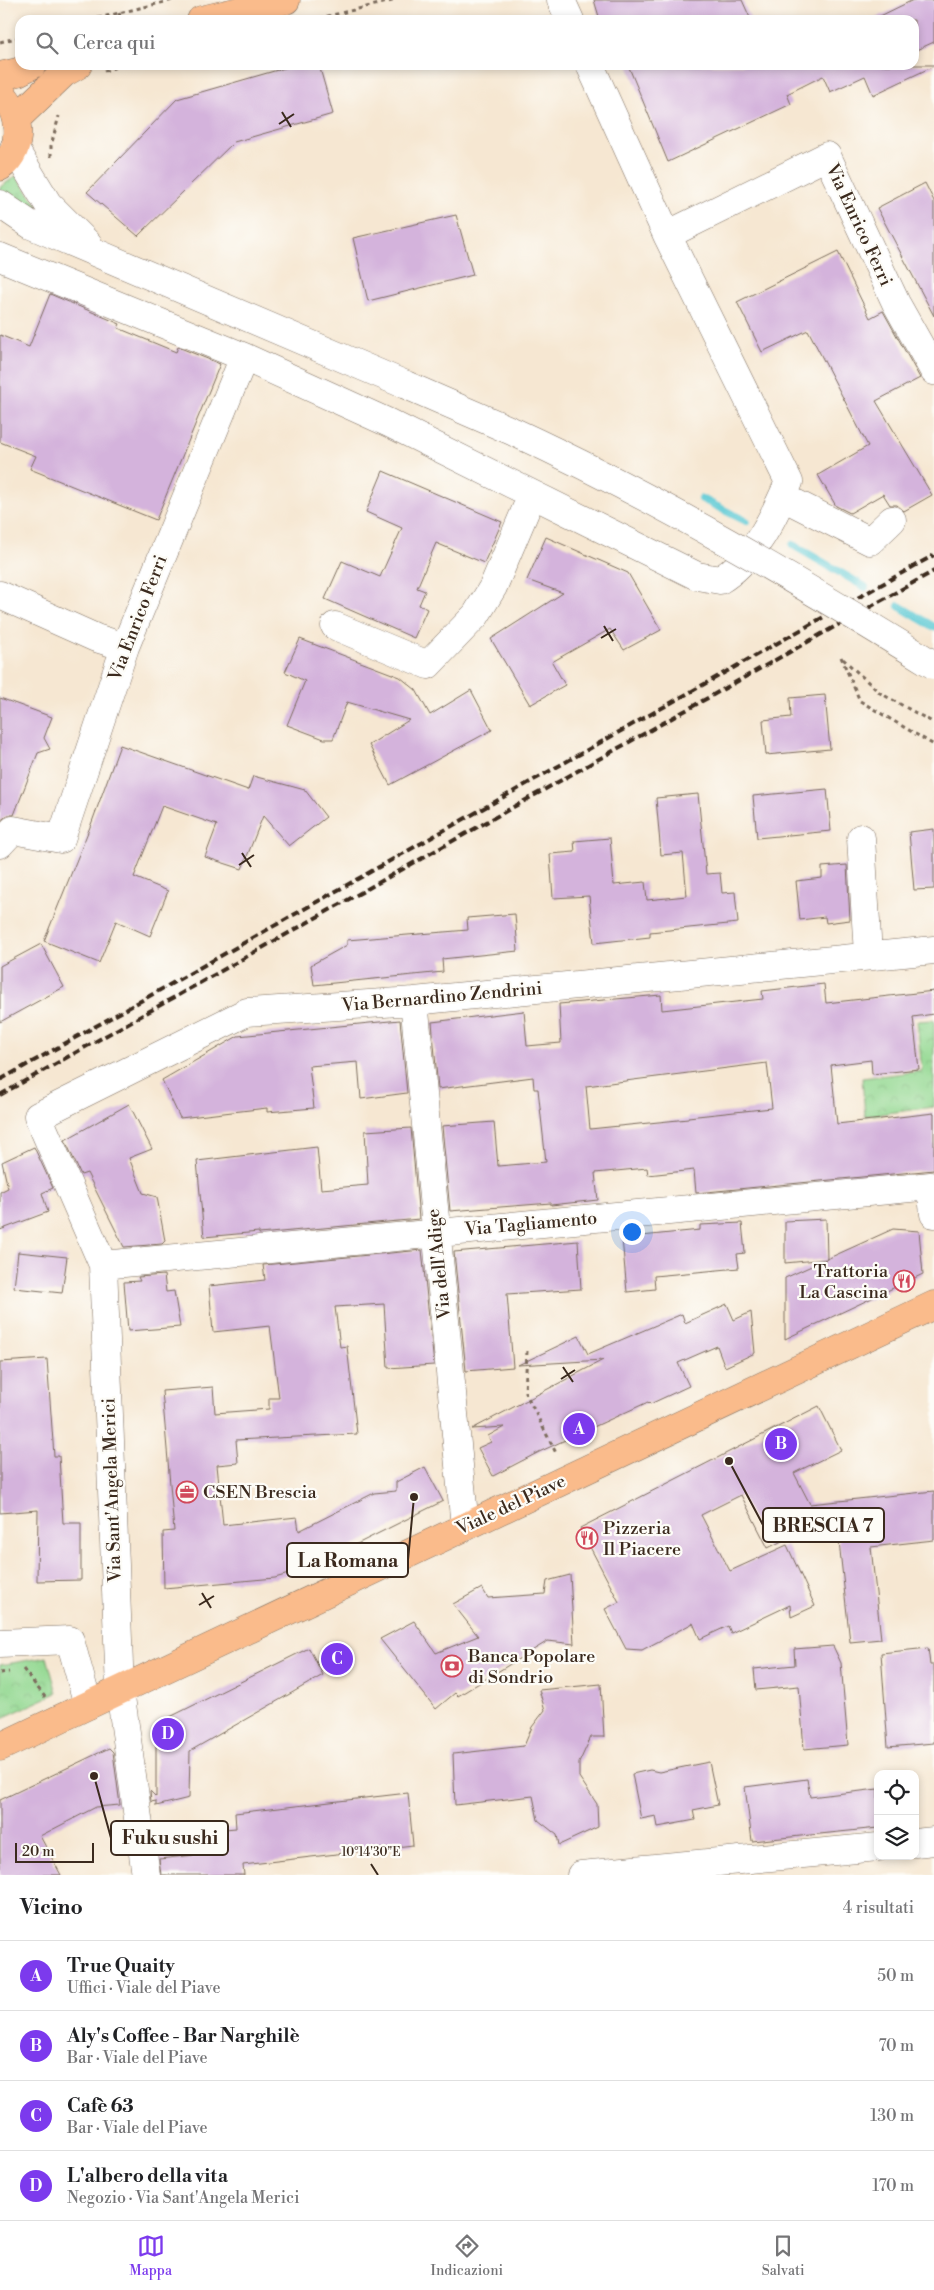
<!DOCTYPE html>
<html lang="it">
<head>
<meta charset="utf-8">
<style>
	:root { --surface:#fff; --page:#f2f2f2; --text:#202124; --muted:#757577; --line:#e0e0e0; --accent:#7c3aed }
	body { margin:0; font-family:"Libre Bodoni",serif; background:var(--page); color:var(--text) }
	.controls { position:absolute; right:15px; bottom:15px; display:grid; overflow:hidden; border-radius:10px; box-shadow:0 2px 8px #0003 }
	.controls button { width:45px; height:45px; display:grid; place-items:center; padding:0; border:0; border-bottom:1px solid var(--line); background:var(--surface); color:var(--text); font:25px sans-serif }
	.scale { position:absolute; left:15px; bottom:12px; width:79px; box-sizing:border-box; padding-left:5px; border:2px solid #3b2a1e; border-top:0; font-size:14px; line-height:18px; white-space:nowrap; color:#3b2a1e; -webkit-text-stroke:4px #fdfcf7; paint-order:stroke }
	.you { position:absolute; left:631px; top:1231px; width:18px; height:18px; margin:-12px; border:4px solid #fff; border-radius:50%; background:#1a73e8; box-shadow:0 0 0 8px #1a73e833 }
	.badge { display:grid; place-items:center; width:32px; height:32px; border-radius:50%; background:var(--accent); color:#fff; font-size:16px; font-weight:700 }
	.pin { position:absolute; translate:-50% -50%; border:2px solid #fff; box-shadow:0 1px 5px #0006 }
	.list { margin:0; padding:0; list-style:none }
	h2 { display:flex; justify-content:space-between; align-items:center; height:65px; margin:0; padding:0 20px; font-size:21px }
	h2 small { font-size:16px; font-weight:400; color:var(--muted) }
	.list li { display:grid; grid-template-columns:32px 1fr auto; gap:15px; align-items:center; box-sizing:border-box; height:70px; padding:0 20px; border-top:1px solid var(--line) }
	.list b { display:block; font-size:19px; white-space:nowrap }
	.list p { margin:0; font-size:16px; white-space:nowrap; color:var(--muted) }
	.list em { font-size:16px; font-style:normal; color:var(--muted) }
	.icon { flex:none; width:28px; height:28px; fill:none; stroke:currentColor; stroke-width:2; stroke-linecap:round; stroke-linejoin:round }
	.map { position:relative; flex:none; width:934px; height:1875px; overflow:hidden }
	.search { position:absolute; background:var(--surface); box-shadow:0 2px 8px #0003; left:15px; right:15px; top:15px; height:55px; display:flex; align-items:center; gap:12px; box-sizing:border-box; padding:0 18px; border-radius:15px; color:var(--muted); font-size:19px }
	.sheet { height:345px; background:var(--surface) }
	nav { display:flex; justify-content:space-around; align-items:center; box-sizing:border-box; height:70px; border-top:1px solid var(--line); background:var(--surface); font-size:14px; color:var(--muted) }
	nav a { display:grid; justify-items:center; gap:2px }
	nav .on { color:var(--accent) }
	.map>svg:first-child { display:block }
</style>
</head>
<body>
<div class="map">
<svg width="934" height="1875" viewBox="0 0 934 1875">
	<defs>
		<pattern id="grass-tufts" width="24" height="20" patternUnits="userSpaceOnUse" patternTransform="scale(1.25)"><rect width="24" height="20" fill="#93d891"/><path d="M3 7l-1-3M5 7V3M7 7l1-3M15 17l-1-3M17 17v-4M19 17l1-3" fill="none" stroke="#80ba7d"/></pattern>
		<pattern id="park-crowns" width="20" height="18" patternUnits="userSpaceOnUse" patternTransform="scale(1.25)"><rect width="20" height="18" fill="#93d891"/><path d="M2 6a3 3 0 1 1 6 0M12 15a3 3 0 1 1 6 0" fill="none" stroke="#80ba7d"/></pattern>
	</defs>
	<rect width="100%" height="100%" fill="#fdfcf7"/>
	<filter id="ink" filterUnits="userSpaceOnUse"><feTurbulence type="fractalNoise" baseFrequency=".02" numOctaves="2"/><feDisplacementMap in="SourceGraphic" scale="10" xChannelSelector="R" yChannelSelector="G"/><feConvolveMatrix kernelMatrix="1 2 1 2 8 2 1 2 1" color-interpolation-filters="sRGB"/></filter>
	<filter id="wash" filterUnits="userSpaceOnUse"><feTurbulence type="fractalNoise" baseFrequency=".0096" numOctaves="4" result="noise"/><feDisplacementMap in="SourceGraphic" scale="20" xChannelSelector="R" yChannelSelector="G"/><feGaussianBlur stdDeviation="1.12" result="paint"/><feColorMatrix in="noise" values="0 0 0 0 0 0 0 0 0 0 0 0 0 0 0 0 0 1.4 0 .05"/><feComposite in="paint" operator="in"/></filter>
	<g filter="url(#wash)">
		<rect width="100%" height="100%" fill="#f6e7d2"/>
		<path fill="url(#grass-tufts)" stroke="#678158" d="M 16,176 L 40,208 L 34,212 L 0,190 L 0,187 Z"/>
		<path fill="url(#park-crowns)" stroke="#678158" d="M 934,1020 L 934,1107 L 865,1116 L 862,1078 L 922,1071 L 917,1021 Z
			M 47,1657 L 57,1693 L 0,1719 L 0,1665 Z"/>
		<g fill="none" stroke-linecap="round" stroke-linejoin="round">
			<path stroke="#5cc9d4" stroke-width="8" d="M 702,499 L 746,521
				M 793,545 L 865,587
				M 899,606 L 934,627"/>
		</g>
		<g id="blocks">
			<path fill="#d4b3dc" fill-rule="evenodd" d="M 594,0 L 742,0 L 751,20 L 600,20 Z
				M 913,0 L 934,0 L 934,42 L 914,51 L 914,20 L 872,20 Z
				M 295,65 L 319,65 L 333,114 L 234,142 L 138,236 L 87,192 L 177,99 Z
				M 628,65 L 934,65 L 934,66 L 873,95 L 865,76 L 830,92 L 823,76 L 787,94 L 791,104 L 668,162 Z
				M 925,183 L 934,201 L 934,316 L 877,208 Z
				M 456,215 L 473,275 L 368,301 L 353,238 Z
				M 838,252 L 870,318 L 883,311 L 920,378 L 876,401 L 932,495 L 904,511 L 897,505 L 890,505 L 883,494 L 850,513 L 836,506 L 818,475 L 868,446 L 808,330 L 762,352 L 737,302 Z
				M 50,294 L 120,324 L 118,328 L 176,352 L 178,347 L 220,364 L 156,520 L 30,469 L 36,456 L 0,442 L 0,335 L 29,347 Z
				M 383,471 L 502,522 L 484,563 L 436,543 L 417,588 L 425,591 L 419,605 L 427,609 L 414,638 L 325,599 L 342,561 L 380,577 L 402,528 L 366,512 Z
				M 546,537 L 628,573 L 661,630 L 624,650 L 610,629 L 552,662 L 565,685 L 530,705 L 491,639 L 563,593 L 527,580 Z
				M 300,639 L 400,677 L 416,690 L 430,715 L 471,690 L 492,730 L 390,785 L 369,745 L 409,720 L 347,702 L 333,739 L 324,739 L 287,725 L 305,681 L 285,672 Z
				M 825,695 L 830,749 L 766,755 L 763,720 L 791,717 L 790,698 Z
				M 0,698 L 52,717 L 44,738 L 50,749 L 38,753 L 14,815 L 8,815 L 0,821 Z
				M 120,745 L 248,790 L 253,776 L 305,790 L 326,817 L 289,846 L 263,816 L 242,869 L 205,857 L 217,825 L 162,806 L 134,877 L 168,891 L 150,936 L 116,921 L 99,963 L 44,941 L 92,822 Z
				M 827,789 L 831,831 L 757,838 L 753,796 Z
				M 698,794 L 706,874 L 720,873 L 722,893 L 735,892 L 738,923 L 650,932 L 650,937 L 594,943 L 589,896 L 553,898 L 550,854 L 575,852 L 574,841 L 610,838 L 614,885 L 645,882 L 647,900 L 687,896 L 683,853 L 661,855 L 656,798 Z
				M 934,829 L 934,889 L 914,890 L 909,832 Z
				M 847,865 L 850,920 L 826,923 L 825,917 L 800,920 L 796,881 L 822,878 L 822,867 Z
				M 515,914 L 518,951 L 442,959 L 443,972 L 314,985 L 311,965 L 347,945 L 347,940 L 468,930 L 467,918 Z
				M 41,944 L 64,987 L 0,1022 L 0,966 Z
				M 824,984 L 826,1003 L 934,991 L 934,1014 L 913,1017 L 919,1069 L 872,1074 L 871,1060 L 831,1065 L 837,1124 L 934,1113 L 934,1170 L 696,1193 L 694,1170 L 648,1175 L 647,1168 L 595,1173 L 598,1200 L 551,1205 L 551,1203 L 450,1211 L 442,1126 L 494,1122 L 498,1166 L 546,1162 L 538,1089 L 534,1089 L 533,1077 L 438,1089 L 432,1022 L 524,1011 L 527,1046 L 561,1043 L 559,1004 L 661,995 L 662,1010 L 763,999 L 762,991 ZM 767,1063 L 772,1108 L 688,1117 L 688,1119 L 590,1129 L 586,1086 Z
				M 400,1020 L 407,1093 L 361,1099 L 358,1062 L 309,1066 L 314,1108 L 267,1112 L 267,1108 L 180,1118 L 162,1080 L 238,1036 Z
				M 129,1104 L 152,1149 L 129,1158 L 143,1193 L 157,1197 L 165,1241 L 162,1244 L 124,1247 L 87,1173 L 81,1175 L 65,1140 Z
				M 411,1128 L 419,1219 L 259,1234 L 259,1232 L 204,1237 L 197,1161 L 317,1147 L 321,1189 L 368,1185 L 365,1131 Z
				M 34,1147 L 53,1188 L 42,1193 L 48,1212 L 0,1230 L 0,1192 L 8,1188 L 2,1162 Z
				M 826,1219 L 827,1259 L 785,1263 L 785,1221 Z
				M 742,1223 L 745,1253 L 737,1254 L 739,1268 L 654,1276 L 655,1289 L 627,1292 L 622,1238 L 700,1230 L 700,1225 Z
				M 893,1229 L 919,1231 L 923,1274 L 785,1339 L 785,1278 Z
				M 578,1241 L 581,1289 L 507,1294 L 513,1367 L 466,1371 L 454,1252 Z
				M 422,1250 L 434,1365 L 388,1368 L 384,1304 L 335,1307 L 340,1347 L 347,1346 L 357,1434 L 236,1440 L 238,1463 L 217,1465 L 223,1525 L 297,1517 L 299,1531 L 374,1493 L 396,1491 L 396,1482 L 425,1467 L 443,1501 L 309,1568 L 275,1578 L 164,1588 L 163,1532 L 174,1531 L 162,1391 L 213,1387 L 215,1413 L 269,1409 L 269,1398 L 279,1398 L 270,1326 L 213,1332 L 209,1286 L 265,1280 L 263,1265 Z
				M 18,1252 L 67,1257 L 62,1293 L 14,1288 Z
				M 164,1275 L 166,1292 L 174,1291 L 180,1327 L 128,1331 L 124,1282 L 140,1281 L 138,1277 Z
				M 727,1304 L 734,1320 L 751,1312 L 755,1353 L 725,1367 L 717,1346 L 678,1363 L 689,1386 L 650,1404 L 648,1402 L 539,1452 L 493,1476 L 478,1448 L 491,1442 L 488,1436 L 504,1427 L 472,1429 L 603,1360 L 518,1365 L 579,1336 L 588,1354 L 682,1314 L 685,1323 Z
				M 47,1359 L 54,1456 L 59,1456 L 63,1523 L 81,1523 L 81,1580 L 37,1581 L 38,1510 L 0,1513 L 0,1362 Z
				M 819,1406 L 841,1450 L 794,1473 L 810,1504 L 934,1491 L 934,1540 L 871,1547 L 881,1639 L 850,1642 L 836,1514 L 768,1548 L 741,1495 L 701,1515 L 730,1571 L 787,1545 L 815,1606 L 791,1617 L 790,1605 L 731,1633 L 728,1626 L 700,1639 L 693,1623 L 642,1650 L 626,1649 L 605,1609 L 619,1602 L 580,1528 Z
				M 570,1575 L 574,1644 L 548,1641 L 458,1696 L 455,1693 L 436,1709 L 380,1639 L 414,1621 L 436,1653 L 478,1636 L 453,1604 L 482,1588 L 488,1598 L 545,1594 L 547,1581 Z
				M 833,1646 L 841,1663 L 848,1745 L 804,1749 L 799,1686 L 756,1690 L 754,1669 L 795,1665 L 794,1649 Z
				M 309,1648 L 323,1675 L 190,1751 L 189,1798 L 156,1806 L 156,1801 L 151,1802 L 150,1791 L 156,1797 L 156,1729 L 166,1719 Z
				M 928,1648 L 930,1665 L 934,1665 L 934,1743 L 888,1747 L 881,1653 Z
				M 601,1684 L 604,1737 L 591,1737 L 579,1763 L 579,1777 L 597,1804 L 598,1827 L 559,1845 L 557,1835 L 538,1820 L 533,1796 L 455,1805 L 453,1754 L 524,1746 L 532,1727 L 545,1710 L 539,1690 Z
				M 109,1748 L 113,1752 L 120,1805 L 96,1807 L 40,1836 L 61,1875 L 0,1875 L 0,1800 Z
				M 709,1762 L 718,1805 L 693,1810 L 695,1820 L 658,1827 L 656,1816 L 641,1819 L 632,1774 L 650,1770 L 659,1772 Z
				M 807,1779 L 810,1797 L 878,1789 L 878,1828 L 752,1841 L 745,1787 Z
				M 408,1793 L 413,1845 L 243,1865 L 244,1875 L 161,1875 L 159,1859 L 204,1854 L 202,1831 L 236,1828 L 235,1813 Z"/>
		</g>
	</g>
	<g filter="url(#ink)">
		<use href="#blocks" fill-opacity="0" stroke="#7c6c5d" stroke-width="1"/>
		<g fill="none" stroke-linecap="round" stroke-linejoin="round">
			<g stroke="#7c6c5d" stroke-width="29">
				<path id="minor" d="M 561,0 L 570,20
					M 14,148 L 48,204 L 88,244
					M 0,204 L 31,225 L 406,385
					M 667,235 L 827,156 L 896,303 L 934,371
					M 0,257 L 244,357 L 389,423 L 697,576 L 720,580 C 754,559 774,517 789,482 L 667,235 L 590,65
					M 783,497 L 870,541 L 892,520
					M 0,595 L 96,638 L 125,647
					M 335,626 L 428,665 L 476,615 L 493,587 L 532,495
					M 861,838 L 868,955
					M 0,844 L 13,830 L 61,839 L 125,647 L 244,357
					M 414,1001 L 465,1527
					M 103,1265 L 931,1186 L 934,1214
					M 0,1643 L 70,1640 L 88,1705
					M 915,1843 L 934,1841
					M 146,1875 L 120,1690 L 103,1265 L 38,1116 L 247,1012 L 414,1001 L 934,950
					M 581,1875 L 878,1847"/>
			</g>
			<g stroke="#7c6c5d" stroke-width="29">
				<path id="major" d="M 201,20 L 286,0
					M 0,76 L 18,72 L 32,65
					M 0,92 C 20,111 26,148 0,167
					M 17,118 L 64,73 L 78,65
					M 0,1747 L 934,1305"/>
			</g>
			<path stroke="#7c6c5d" stroke-width="3" stroke-dasharray="4 4" stroke-linecap="butt" d="M 119,13 L 121,20
				M 90,20 L 173,0
				M 311,20 L 396,0
				M 0,42 L 20,37
				M 104,71 L 123,65
				M 51,157 L 51,146 L 59,116
				M 841,657 L 860,701 L 934,745
				M 843,659 L 880,693 L 934,723
				M 527,1351 L 525,1392 L 557,1455
				M 23,1669 L 45,1697
				M 0,1673 L 9,1672"/>
			<use href="#minor" stroke="#fff" stroke-width="28"/>
			<use href="#major" stroke="#fabb8b" stroke-width="28"/>
			<path stroke="#3b2a1e" stroke-width="4" stroke-dasharray="8 4" stroke-linecap="butt" d="M 0,1080 L 934,555
				M 0,1095 L 934,571"/>
			<g stroke="#7c6c5d" stroke-width="29" stroke-linecap="butt">
				<path id="minor-bridge" d="M 406,385 C 442,401 478,416 514,432 C 659,499 798,581 934,665"/>
			</g>
			<use href="#minor-bridge" stroke="#fff" stroke-width="28"/>
		</g>
	</g>
	<path fill="none" stroke="#3b2a1e" stroke-width="2" d="M 282,112 L 291,127M 279,124 L 294,114M 604,626 L 613,641M 601,638 L 616,629M 242,853 L 251,867M 239,865 L 254,855M 563,1367 L 573,1382M 561,1379 L 575,1370M 202,1593 L 211,1608M 199,1605 L 214,1596M 371,1864 L 378,1875"/>
	<defs>
		<g id="restaurant-ring" transform="scale(1.125)"><circle r="9.5" fill="#fdfcf7" stroke="#d1495b" stroke-width="1.5"/><path d="M-5-6h1v4h1v-4h1v4h1v-4h1v5L-1.5 .5V6h-2V.5L-5-1ZM5-6V6H3V1.5H1.5Q1.5-4 5-6Z" fill="#d1495b"/></g>
		<g id="office-ring" transform="scale(1.125)"><circle r="9.5" fill="#fdfcf7" stroke="#d1495b" stroke-width="1.5"/><path d="M-6-3h4V-5.5h4V-3h4V5H-6ZM-1-4.5V-3h2v-1.5ZM-6 0V1H6V0Z" fill="#d1495b"/></g>
		<g id="bank-ring" transform="scale(1.125)"><circle r="9.5" fill="#fdfcf7" stroke="#d1495b" stroke-width="1.5"/><path d="M-6-4H6V4H-6ZM0-2.3a2.3 2.3 0 1 0 0 4.6a2.3 2.3 0 1 0 0-4.6Z" fill="#d1495b"/></g>
	</defs>
	<g fill-rule="evenodd">
		<use href="#restaurant-ring" x="904" y="1281"/>
		<use href="#office-ring" x="187" y="1492"/>
		<use href="#restaurant-ring" x="587" y="1538"/>
		<use href="#bank-ring" x="452" y="1666"/>
	</g>
	<g text-anchor="middle" dominant-baseline="central" stroke-width="4.5" stroke-linejoin="round" paint-order="stroke">
		<g font-size="18" fill="#3b2a1e" stroke="#fdfcf7">
			<text transform="translate(859 225) rotate(65)">Via Enrico Ferri</text>
			<text transform="translate(138 618) rotate(-69)">Via Enrico Ferri</text>
			<text transform="translate(442 997) rotate(-5)">Via Bernardino Zendrini</text>
			<text transform="translate(531 1224) rotate(-5)">Via Tagliamento</text>
			<text transform="translate(439 1264) rotate(-96)">Via dell'Adige</text>
			<text transform="translate(112 1490) rotate(-92)">Via Sant'Angela Merici</text>
			<text transform="translate(511 1505) rotate(-25)">Viale del Piave</text>
		</g>
		<g font-size="18" fill="#3b2a1e" stroke="#fdfcf7" text-anchor="start">
			<text x="888" y="1271" text-anchor="end">Trattoria<tspan x="888" dy="21">La Cascina</tspan></text>
			<text x="203" y="1492">CSEN Brescia</text>
			<text x="603" y="1528">Pizzeria<tspan x="603" dy="21">Il Piacere</tspan></text>
			<text x="468" y="1656">Banca Popolare<tspan x="468" dy="21">di Sondrio</tspan></text>
		</g>
	</g>
	<g font-size="12" text-anchor="middle" fill="#3b2a1e" stroke="#fdfcf7" stroke-width="4.5" stroke-linejoin="round" paint-order="stroke">
		<text x="371" y="1856">10°14'30"E</text>
	</g>
	<path fill="none" stroke="#3b2a1e" stroke-width="2" d="M729 1461L763 1525M414 1497L408 1560M94 1776L111 1838"/>
	<g fill="#3b2a1e" stroke="#fdfcf7" stroke-width="2">
		<circle cx="729" cy="1461" r="5"/>
		<circle cx="414" cy="1497" r="5"/>
		<circle cx="94" cy="1776" r="5"/>
	</g>
	<g fill="#fdfcf7" stroke="#3b2a1e" stroke-width="2">
		<rect x="763" y="1508" width="121" height="34" rx="5"/>
		<rect x="287" y="1543" width="121" height="34" rx="5"/>
		<rect x="111" y="1821" width="117" height="34" rx="5"/>
	</g>
	<g font-size="19" text-anchor="middle" font-weight="bold" fill="#3b2a1e">
		<text x="823" y="1532">BRESCIA 7</text>
		<text x="348" y="1567">La Romana</text>
		<text x="170" y="1844">Fuku sushi</text>
	</g>
</svg>
<div class="controls">
<button><svg class="icon" aria-label="locate" viewBox="0 0 24 24"><circle cx="12" cy="12" r="6"/><path d="M12 2v4M12 18v4M2 12h4M18 12h4"/></svg></button>
<button><svg class="icon" aria-label="layers" viewBox="0 0 24 24"><path d="M12 4l9 5-9 5-9-5zM3 14l9 5 9-5"/></svg></button>
</div>
<div class="scale">20 m</div>
<div class="you"></div>
<div class="pin badge" style="left:579px;top:1429px">A</div>
<div class="pin badge" style="left:781px;top:1444px">B</div>
<div class="pin badge" style="left:337px;top:1659px">C</div>
<div class="pin badge" style="left:168px;top:1734px">D</div>
<div class="search"><svg class="icon" aria-label="search" viewBox="0 0 24 24"><circle cx="10" cy="10" r="6"/><path d="M15 15l6 6"/></svg>Cerca qui</div>
</div>
<section class="sheet">
<h2>Vicino<small>4 risultati</small></h2>
<ul class="list">
<li><span class="badge">A</span><div><b>True Quaity</b><p>Uffici · Viale del Piave</p></div><em>50 m</em></li>
<li><span class="badge">B</span><div><b>Aly's Coffee - Bar Narghilè</b><p>Bar · Viale del Piave</p></div><em>70 m</em></li>
<li><span class="badge">C</span><div><b>Cafè 63</b><p>Bar · Viale del Piave</p></div><em>130 m</em></li>
<li><span class="badge">D</span><div><b>L'albero della vita</b><p>Negozio · Via Sant'Angela Merici</p></div><em>170 m</em></li>
</ul>
</section>
<nav>
<a class="on"><svg class="icon" aria-label="map" viewBox="0 0 24 24"><path d="M3 6l6-2 6 2 6-2v14l-6 2-6-2-6 2zM9 4v14M15 6v14"/></svg>Mappa</a>
<a><svg class="icon" aria-label="directions" viewBox="0 0 24 24"><path d="M12 3l9 9-9 9-9-9zM9 14v-3h6M13 9l2 2-2 2"/></svg>Indicazioni</a>
<a><svg class="icon" aria-label="saved" viewBox="0 0 24 24"><path d="M7 4h10v16l-5-4-5 4z"/></svg>Salvati</a>
</nav>
</body>
</html>
